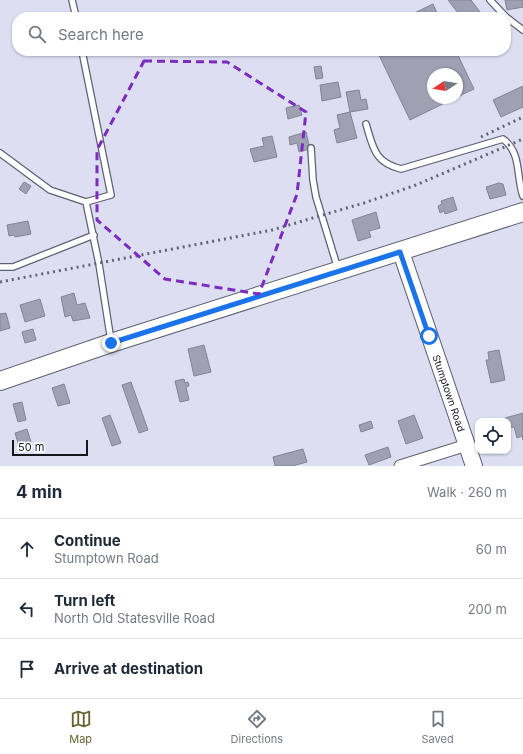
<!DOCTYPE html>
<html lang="en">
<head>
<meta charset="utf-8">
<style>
	:root { --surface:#fff; --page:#f2f2f3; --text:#1f2937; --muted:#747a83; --line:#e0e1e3; --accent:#63622e }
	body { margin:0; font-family:Inter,sans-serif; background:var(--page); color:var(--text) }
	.controls { position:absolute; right:12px; bottom:12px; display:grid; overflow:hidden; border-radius:8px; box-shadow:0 1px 3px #0004 }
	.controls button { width:36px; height:36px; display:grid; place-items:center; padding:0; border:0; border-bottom:1px solid var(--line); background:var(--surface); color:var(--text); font:20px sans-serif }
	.compass { position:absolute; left:427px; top:68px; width:36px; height:36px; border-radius:50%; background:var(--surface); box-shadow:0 1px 3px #0004; rotate:258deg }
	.scale { position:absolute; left:12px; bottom:10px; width:76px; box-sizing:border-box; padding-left:4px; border:2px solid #16161d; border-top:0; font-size:11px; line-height:14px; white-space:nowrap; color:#16161d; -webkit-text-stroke:3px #fff; paint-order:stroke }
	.stop { position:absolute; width:12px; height:12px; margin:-9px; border:3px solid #1a73e8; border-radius:50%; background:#fff }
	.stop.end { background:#1a73e8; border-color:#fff; box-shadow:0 1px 4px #0008 }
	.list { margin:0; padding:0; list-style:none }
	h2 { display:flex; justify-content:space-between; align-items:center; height:52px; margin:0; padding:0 16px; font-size:17px }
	h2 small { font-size:13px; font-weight:400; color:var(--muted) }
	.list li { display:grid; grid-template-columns:26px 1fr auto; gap:12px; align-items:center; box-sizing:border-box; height:60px; padding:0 16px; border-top:1px solid var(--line) }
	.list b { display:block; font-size:15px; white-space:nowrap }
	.list p { margin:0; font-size:13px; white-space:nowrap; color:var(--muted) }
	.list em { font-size:13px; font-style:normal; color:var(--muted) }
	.icon { flex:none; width:22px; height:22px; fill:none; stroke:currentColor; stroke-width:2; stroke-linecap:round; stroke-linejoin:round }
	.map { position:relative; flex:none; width:523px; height:466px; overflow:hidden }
	.search { position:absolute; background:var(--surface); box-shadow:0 1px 3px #0004; left:12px; right:12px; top:12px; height:44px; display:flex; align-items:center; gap:10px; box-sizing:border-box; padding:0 14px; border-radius:16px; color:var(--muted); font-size:15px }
	.sheet { height:232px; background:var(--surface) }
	nav { display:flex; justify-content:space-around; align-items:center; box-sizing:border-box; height:56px; border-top:1px solid var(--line); background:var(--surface); font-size:11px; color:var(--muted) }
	nav a { display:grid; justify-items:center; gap:2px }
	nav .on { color:var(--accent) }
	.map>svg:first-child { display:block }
</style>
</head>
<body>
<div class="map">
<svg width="523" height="466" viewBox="0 0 523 466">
	<rect width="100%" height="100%" fill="#dddef2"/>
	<path fill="#9fa0b2" stroke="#838496" d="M 448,0 L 471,0 L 484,17 L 461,17 Z
		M 505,0 L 523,0 L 523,7 L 507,10 Z
		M 433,4 L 439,17 L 406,17 Z
		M 377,51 L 456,51 L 474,89 L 457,97 L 457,74 L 433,74 L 433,98 L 455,98 L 410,120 Z
		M 321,66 L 323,78 L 316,79 L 314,67 Z
		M 338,82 L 341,97 L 322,101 L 320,85 Z
		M 523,86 L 523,107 L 501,117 L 493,100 Z
		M 359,90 L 361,100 L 366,99 L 368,109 L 350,112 L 346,92 Z
		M 299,105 L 302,115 L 288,119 L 286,108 Z
		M 350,112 L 357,138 L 337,143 L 334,130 L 340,128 L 337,115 Z
		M 306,132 L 310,149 L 299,152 L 297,143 L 290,145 L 289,137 Z
		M 272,136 L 277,157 L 254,162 L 250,149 L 264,146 L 262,138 Z
		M 24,182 L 31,186 L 26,194 L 19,189 Z
		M 499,183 L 503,184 L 506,195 L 490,199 L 486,187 Z
		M 453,197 L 457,210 L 445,214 L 444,211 L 440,213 L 438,206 L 442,204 L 441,201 Z
		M 376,212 L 380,228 L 369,231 L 371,237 L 358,241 L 352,220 Z
		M 28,221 L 31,234 L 15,237 L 14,235 L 9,236 L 7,225 Z
		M 74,293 L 77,305 L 85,303 L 90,318 L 73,321 L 71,315 L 65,317 L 61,297 Z
		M 40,299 L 45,316 L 25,322 L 20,305 Z
		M 6,313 L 10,328 L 0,331 L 0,314 Z
		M 33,329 L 36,340 L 25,343 L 22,332 Z
		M 204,345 L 211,372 L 194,376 L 188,349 Z
		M 499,350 L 505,380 L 491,383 L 486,360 L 489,360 L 488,352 Z
		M 184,379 L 185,383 L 188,382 L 189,386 L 186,387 L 189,400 L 180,402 L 175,381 Z
		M 131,382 L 148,430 L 139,433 L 122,385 Z
		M 64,384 L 70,403 L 58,406 L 52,388 Z
		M 22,402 L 26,420 L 18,422 L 13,404 Z
		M 523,413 L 523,440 L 522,436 L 517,438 L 514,427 L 508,428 L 508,421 L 505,421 L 505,418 Z
		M 110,415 L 121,443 L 112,446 L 102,418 Z
		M 414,415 L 423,438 L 406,444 L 398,421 Z
		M 371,421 L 373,428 L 361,432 L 359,425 Z
		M 27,429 L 31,442 L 19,446 L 15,433 Z
		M 388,447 L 391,457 L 369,465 L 365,455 Z
		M 303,449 L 307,462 L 292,466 L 275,466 L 273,457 Z"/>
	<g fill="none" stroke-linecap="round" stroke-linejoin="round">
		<g stroke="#5f6070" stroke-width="8">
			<path id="lane" d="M 72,0 L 76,17
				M 490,0 L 506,17
				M 506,17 L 523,30
				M 82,51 L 111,195 L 86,202
				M 366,124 C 373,147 374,162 401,169 L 503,139 C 522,153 516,177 523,196
				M 311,148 L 313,180 L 316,197 L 338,269
				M 0,153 L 50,190 L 86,202 L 99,264 L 111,341
				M 0,267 L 13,267 L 94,235"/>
		</g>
		<g stroke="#5f6070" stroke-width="13">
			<path id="street" d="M 400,466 L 467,445"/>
		</g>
		<g stroke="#5f6070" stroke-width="18">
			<g id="secondary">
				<path id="s1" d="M 401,252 L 474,466"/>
			</g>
		</g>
		<g stroke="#5f6070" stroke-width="20">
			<path id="primary" d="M 0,381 L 111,343 L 523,212"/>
		</g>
		<use href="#lane" stroke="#fff" stroke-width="5.5"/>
		<use href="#street" stroke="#fff" stroke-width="11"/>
		<use href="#secondary" stroke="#fff" stroke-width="16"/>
		<use href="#primary" stroke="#fff" stroke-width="18"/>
		<path stroke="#646470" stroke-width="3" stroke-dasharray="2 4" stroke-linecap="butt" d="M 481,137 L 523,117
			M 0,282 L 272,230 L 364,203 L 416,185 L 523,139"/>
	</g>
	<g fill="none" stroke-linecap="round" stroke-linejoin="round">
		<path stroke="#1a73e8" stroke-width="5" d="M 111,343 L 400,252 L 429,336"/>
	</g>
	<path fill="none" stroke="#7b2cbf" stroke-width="3" stroke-dasharray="8 5" stroke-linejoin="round" d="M 144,61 L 227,62 L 306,112 L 297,194 L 259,294 L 165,279 L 97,220 L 97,150 Z"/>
	<g text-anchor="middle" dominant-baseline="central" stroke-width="3.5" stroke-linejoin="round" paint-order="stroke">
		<g font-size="10" fill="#16161d" stroke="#fff">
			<text stroke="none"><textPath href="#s1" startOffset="149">Stumptown Road</textPath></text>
		</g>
	</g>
</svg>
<div class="controls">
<button><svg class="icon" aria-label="locate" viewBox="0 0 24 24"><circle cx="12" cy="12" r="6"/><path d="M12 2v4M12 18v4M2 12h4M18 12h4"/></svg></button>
</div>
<svg class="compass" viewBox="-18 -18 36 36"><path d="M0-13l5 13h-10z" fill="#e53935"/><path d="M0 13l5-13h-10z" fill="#747a83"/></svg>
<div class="scale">50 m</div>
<div class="stop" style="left:429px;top:336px"></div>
<div class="stop end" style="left:111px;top:343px"></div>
<div class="search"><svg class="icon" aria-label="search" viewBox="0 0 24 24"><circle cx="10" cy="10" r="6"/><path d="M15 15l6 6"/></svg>Search here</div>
</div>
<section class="sheet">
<h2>4 min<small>Walk · 260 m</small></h2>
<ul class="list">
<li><svg class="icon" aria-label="ahead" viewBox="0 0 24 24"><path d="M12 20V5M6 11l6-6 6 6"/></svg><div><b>Continue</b><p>Stumptown Road</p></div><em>60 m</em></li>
<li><svg class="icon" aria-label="left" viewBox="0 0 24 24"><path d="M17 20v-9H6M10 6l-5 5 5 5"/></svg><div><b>Turn left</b><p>North Old Statesville Road</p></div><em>200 m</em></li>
<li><svg class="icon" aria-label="arrive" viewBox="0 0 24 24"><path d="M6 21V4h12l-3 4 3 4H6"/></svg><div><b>Arrive at destination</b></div></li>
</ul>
</section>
<nav>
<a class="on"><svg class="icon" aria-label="map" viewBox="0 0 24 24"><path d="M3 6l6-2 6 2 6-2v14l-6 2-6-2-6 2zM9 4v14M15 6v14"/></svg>Map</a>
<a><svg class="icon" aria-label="directions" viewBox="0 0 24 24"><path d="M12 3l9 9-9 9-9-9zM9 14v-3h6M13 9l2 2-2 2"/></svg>Directions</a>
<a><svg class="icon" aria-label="saved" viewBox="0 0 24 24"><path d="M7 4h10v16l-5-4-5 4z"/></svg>Saved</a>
</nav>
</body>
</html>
